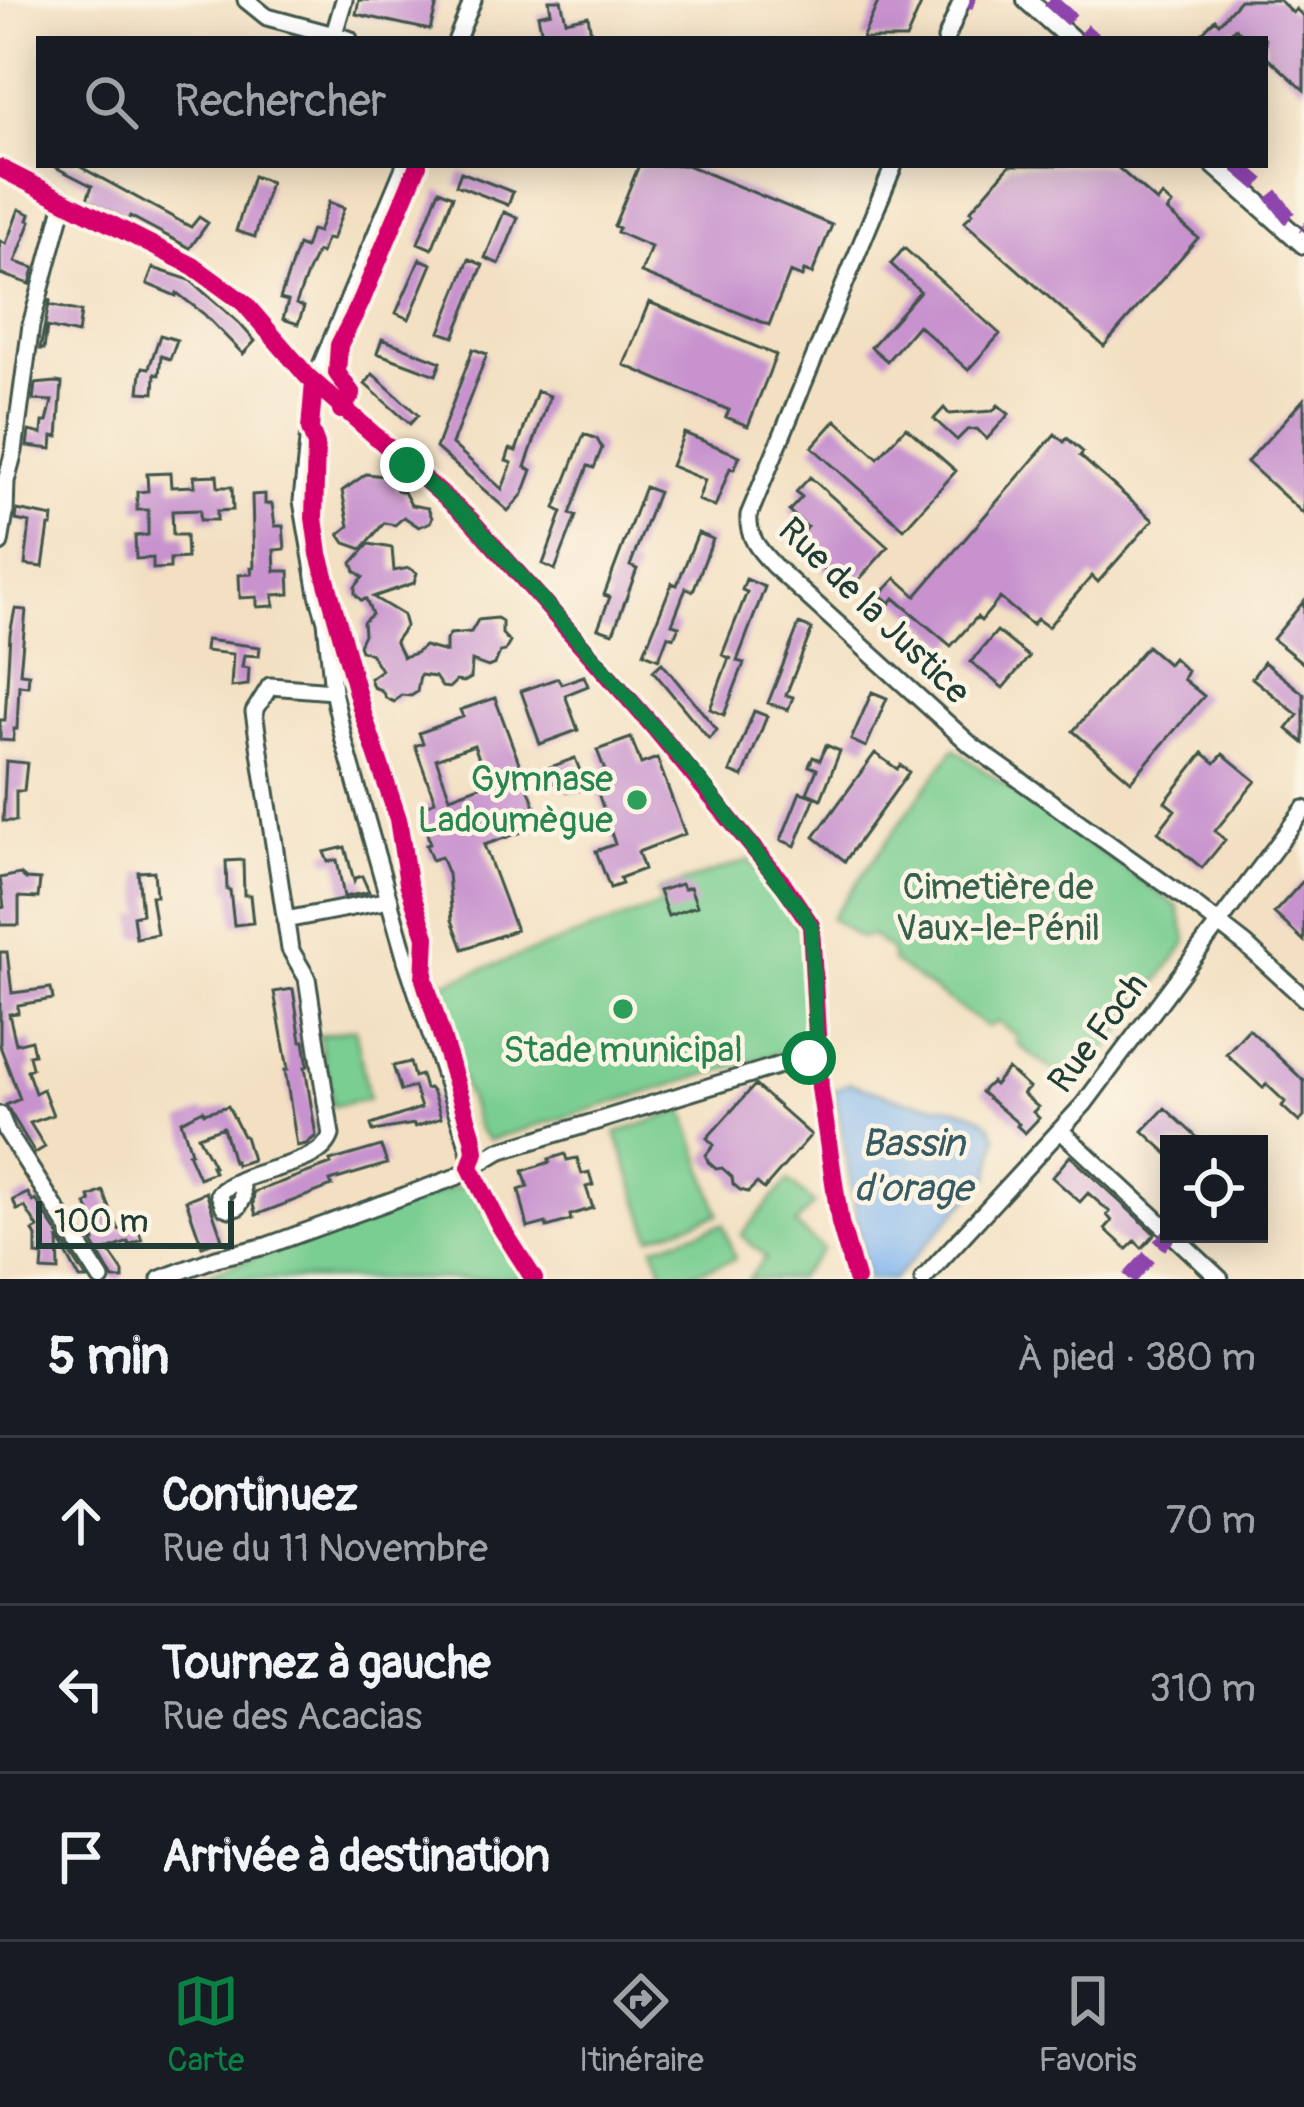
<!DOCTYPE html>
<html lang="fr">
<head>
<meta charset="utf-8">
<style>
	:root { --surface:#171b24; --page:#20242c; --text:#f1f3f6; --muted:#9ea1a6; --line:#363941; --accent:#0b8043 }
	body { margin:0; font-family:Pangolin,sans-serif; background:var(--page); color:var(--text) }
	.controls { position:absolute; right:36px; bottom:36px; display:grid; overflow:hidden; border-radius:0px; box-shadow:0 6px 30px #0003 }
	.controls button { width:108px; height:108px; display:grid; place-items:center; padding:0; border:0; border-bottom:3px solid var(--line); background:var(--surface); color:var(--text); font:60px sans-serif }
	.scale { position:absolute; left:36px; bottom:30px; width:198px; box-sizing:border-box; padding-left:12px; border:6px solid #1f3d34; border-top:0; font-size:33px; line-height:42px; white-space:nowrap; color:#1f3d34; -webkit-text-stroke:9px #fcf5e5; paint-order:stroke }
	.stop { position:absolute; width:36px; height:36px; margin:-27px; border:9px solid #0b8043; border-radius:50%; background:#fff }
	.stop.end { background:#0b8043; border-color:#fff; box-shadow:0 3px 12px #0008 }
	.list { margin:0; padding:0; list-style:none }
	h2 { display:flex; justify-content:space-between; align-items:center; height:156px; margin:0; padding:0 48px; font-size:51px }
	h2 small { font-size:39px; font-weight:400; color:var(--muted) }
	.list li { display:grid; grid-template-columns:78px 1fr auto; gap:36px; align-items:center; box-sizing:border-box; height:168px; padding:0 48px; border-top:3px solid var(--line) }
	.list b { display:block; font-size:45px; white-space:nowrap }
	.list p { margin:0; font-size:39px; white-space:nowrap; color:var(--muted) }
	.list em { font-size:39px; font-style:normal; color:var(--muted) }
	.icon { flex:none; width:66px; height:66px; fill:none; stroke:currentColor; stroke-width:2; stroke-linecap:round; stroke-linejoin:round }
	.map { position:relative; flex:none; width:1304px; height:1279px; overflow:hidden }
	.search { position:absolute; background:var(--surface); box-shadow:0 6px 30px #0003; left:36px; right:36px; top:36px; height:132px; display:flex; align-items:center; gap:30px; box-sizing:border-box; padding:0 42px; border-radius:0px; color:var(--muted); font-size:45px }
	.sheet { height:660px; background:var(--surface) }
	nav { display:flex; justify-content:space-around; align-items:center; box-sizing:border-box; height:168px; border-top:3px solid var(--line); background:var(--surface); font-size:33px; color:var(--muted) }
	nav a { display:grid; justify-items:center; gap:6px }
	nav .on { color:var(--accent) }
	.map>svg:first-child { display:block }
</style>
</head>
<body>
<div class="map">
<svg width="1304" height="1279" viewBox="0 0 1304 1279">
	<rect width="100%" height="100%" fill="#fcf5e5"/>
	<filter id="ink" filterUnits="userSpaceOnUse"><feTurbulence type="fractalNoise" baseFrequency=".00833" numOctaves="2"/><feDisplacementMap in="SourceGraphic" scale="24" xChannelSelector="R" yChannelSelector="G"/><feConvolveMatrix kernelMatrix="1 2 1 2 8 2 1 2 1" color-interpolation-filters="sRGB"/></filter>
	<filter id="wash" filterUnits="userSpaceOnUse"><feTurbulence type="fractalNoise" baseFrequency=".004" numOctaves="4" result="noise"/><feDisplacementMap in="SourceGraphic" scale="48" xChannelSelector="R" yChannelSelector="G"/><feGaussianBlur stdDeviation="2.7" result="paint"/><feColorMatrix in="noise" values="0 0 0 0 0 0 0 0 0 0 0 0 0 0 0 0 0 1.4 0 .05"/><feComposite in="paint" operator="in"/></filter>
	<g filter="url(#wash)">
		<rect width="100%" height="100%" fill="#f3e0c2"/>
		<path fill="#7ace92" stroke="#4c8663" stroke-width="3" d="M 954,749 L 1178,907 L 1187,942 L 1078,1088 L 1018,1045 L 1017,1036 L 998,1022 L 987,1027 L 893,962 L 891,950 L 872,936 L 859,938 L 831,918 Z
			M 749,860 L 788,910 L 802,933 L 806,1031 L 795,1048 L 489,1140 L 478,1130 L 433,987 L 662,905 L 658,891 Z
			M 355,1028 L 369,1099 L 333,1106 L 319,1036 Z
			M 684,1110 L 719,1214 L 651,1237 L 616,1133 Z
			M 788,1181 L 814,1203 L 795,1225 L 823,1249 L 797,1279 L 748,1279 L 766,1257 L 741,1235 Z
			M 467,1183 L 526,1279 L 193,1279 Z
			M 723,1224 L 735,1259 L 677,1279 L 665,1279 L 654,1247 Z"/>
		<path fill="#81b6ef" stroke="#507a92" stroke-width="3" d="M 849,1083 L 903,1100 L 957,1108 L 977,1114 L 990,1124 L 997,1137 L 990,1176 L 894,1279 L 868,1279 L 864,1262 L 835,1090 Z"/>
		<g id="blocks">
			<path fill="#c792ce" fill-rule="evenodd" d="M 359,0 L 438,0 L 430,30 L 356,14 Z
				M 549,0 L 561,0 L 566,21 L 588,16 L 592,39 L 543,39 L 538,15 L 551,12 Z
				M 879,0 L 923,0 L 906,39 L 862,39 Z
				M 1240,0 L 1279,0 L 1293,13 L 1296,9 L 1304,17 L 1304,90 L 1265,55 L 1265,39 L 1247,39 L 1235,28 L 1225,39 L 1197,39 L 1215,19 L 1219,23 Z
				M 51,165 L 77,165 L 191,227 L 199,217 L 208,223 L 190,248 L 130,216 L 128,220 L 87,199 L 92,186 Z
				M 639,165 L 687,165 L 832,225 L 812,274 L 804,271 L 802,277 L 790,272 L 769,325 L 641,273 L 651,247 L 617,232 L 619,228 L 614,226 Z
				M 1010,165 L 1115,165 L 1157,202 L 1162,196 L 1172,205 L 1167,211 L 1198,238 L 1104,346 L 964,222 L 973,213 L 970,211 Z
				M 461,172 L 513,192 L 508,205 L 456,185 Z
				M 253,176 L 270,182 L 255,237 L 236,231 Z
				M 439,190 L 453,196 L 432,249 L 418,243 Z
				M 329,202 L 344,208 L 332,240 L 326,239 L 321,254 L 317,252 L 307,274 L 296,304 L 304,307 L 298,324 L 283,319 L 288,301 L 280,299 L 298,245 L 305,248 L 311,230 L 318,232 Z
				M 19,209 L 30,214 L 28,220 L 31,221 L 15,262 L 34,268 L 30,284 L 0,274 L 0,241 L 6,244 Z
				M 504,212 L 518,218 L 499,264 L 485,258 Z
				M 904,248 L 1000,334 L 968,370 L 918,325 L 887,361 L 871,347 L 920,291 L 891,264 Z
				M 420,259 L 432,264 L 409,319 L 396,313 Z
				M 469,259 L 483,265 L 454,337 L 440,332 Z
				M 153,268 L 190,280 L 239,323 L 255,341 L 243,354 L 204,314 L 177,293 L 176,296 L 147,284 Z
				M 50,299 L 50,305 L 81,312 L 78,334 L 47,327 L 44,349 L 40,349 Z
				M 649,302 L 776,355 L 748,426 L 726,417 L 729,410 L 624,365 Z
				M 160,335 L 177,340 L 170,359 L 161,356 L 159,375 L 155,374 L 154,393 L 139,392 L 141,373 L 143,367 L 149,368 Z
				M 382,339 L 441,362 L 436,375 L 377,353 Z
				M 473,349 L 487,354 L 452,444 L 502,489 L 512,463 L 506,461 L 510,449 L 516,451 L 537,391 L 550,396 L 525,467 L 532,470 L 523,494 L 508,511 L 436,448 Z
				M 373,374 L 418,415 L 410,424 L 365,384 Z
				M 56,382 L 62,383 L 58,437 L 53,436 L 52,449 L 27,446 L 29,431 L 42,434 L 43,422 L 47,422 L 52,401 L 33,400 L 35,384 Z
				M 1304,399 L 1304,514 L 1247,462 Z
				M 998,405 L 1009,414 L 987,439 L 977,429 L 967,430 L 957,440 L 934,419 L 944,408 L 949,414 L 993,411 Z
				M 836,420 L 878,458 L 906,427 L 956,471 L 904,529 L 812,447 Z
				M 684,433 L 740,456 L 734,469 L 730,468 L 715,507 L 698,500 L 705,480 L 671,466 Z
				M 584,434 L 597,439 L 602,448 L 594,468 L 588,466 L 570,514 L 576,516 L 555,570 L 543,564 L 562,512 L 555,508 Z
				M 1055,434 L 1064,442 L 1067,438 L 1083,452 L 1080,456 L 1153,520 L 1098,582 L 1092,576 L 1048,627 L 1037,619 L 1032,625 L 1000,598 L 981,621 L 977,617 L 951,646 L 894,598 L 890,603 L 880,595 L 896,578 L 916,596 Z
				M 170,473 L 171,487 L 195,486 L 194,476 L 217,475 L 218,487 L 232,487 L 233,510 L 217,511 L 217,520 L 200,520 L 200,510 L 172,511 L 173,535 L 186,535 L 187,558 L 170,559 L 170,568 L 153,569 L 153,558 L 136,559 L 135,536 L 148,535 L 148,510 L 137,510 L 137,492 L 148,491 L 147,474 Z
				M 366,474 L 393,477 L 397,490 L 404,492 L 411,505 L 428,508 L 432,518 L 430,522 L 419,527 L 404,517 L 395,525 L 384,523 L 362,549 L 345,543 L 339,534 L 349,526 L 342,491 Z
				M 810,477 L 888,547 L 849,591 L 793,542 L 807,527 L 789,511 L 802,497 L 796,492 Z
				M 645,487 L 658,492 L 630,566 L 637,569 L 613,633 L 598,628 L 610,597 L 604,595 Z
				M 265,494 L 265,504 L 272,504 L 275,526 L 283,526 L 285,549 L 274,550 L 275,571 L 289,571 L 290,594 L 273,595 L 274,606 L 257,607 L 257,597 L 240,598 L 239,575 L 252,574 L 251,568 L 254,568 L 252,495 Z
				M 17,510 L 53,517 L 52,526 L 49,526 L 43,567 L 25,565 L 30,523 L 16,520 Z
				M 698,533 L 713,539 L 693,591 L 686,588 L 672,624 L 679,626 L 674,638 L 668,635 L 659,659 L 644,653 L 672,583 L 677,585 Z
				M 369,544 L 392,548 L 394,571 L 409,568 L 417,573 L 414,583 L 373,597 L 403,615 L 406,626 L 395,641 L 403,657 L 416,653 L 424,646 L 446,652 L 446,640 L 450,634 L 471,632 L 478,620 L 497,618 L 502,621 L 502,634 L 510,642 L 505,651 L 500,652 L 495,664 L 488,667 L 472,661 L 471,678 L 464,682 L 456,681 L 449,688 L 442,687 L 435,677 L 420,675 L 417,692 L 411,696 L 401,695 L 394,702 L 386,698 L 381,690 L 373,687 L 370,678 L 381,670 L 371,654 L 361,650 L 359,645 L 364,634 L 363,622 L 372,614 L 366,599 L 361,600 L 355,594 L 355,587 L 363,577 L 355,571 L 352,563 Z
				M 746,579 L 765,587 L 737,661 L 744,663 L 724,715 L 710,709 L 729,658 L 732,659 L 722,655 L 747,592 L 742,590 Z
				M 1304,601 L 1304,664 L 1273,639 Z
				M 15,609 L 26,610 L 20,673 L 29,674 L 28,686 L 19,685 L 17,729 L 14,729 L 13,741 L 0,740 L 0,720 L 5,720 L 10,634 Z
				M 799,624 L 812,629 L 786,695 L 793,697 L 788,710 L 768,703 Z
				M 997,631 L 1029,657 L 1003,688 L 971,662 Z
				M 206,640 L 260,647 L 259,656 L 244,655 L 242,667 L 249,668 L 248,685 L 231,687 L 233,654 L 205,651 Z
				M 1147,646 L 1168,664 L 1173,658 L 1187,671 L 1183,679 L 1204,696 L 1131,781 L 1073,731 Z
				M 1264,662 L 1304,694 L 1304,743 L 1287,729 L 1298,715 L 1252,678 Z
				M 662,663 L 717,730 L 709,739 L 653,671 Z
				M 584,676 L 588,686 L 565,695 L 578,730 L 540,744 L 521,691 L 558,678 L 561,684 Z
				M 872,692 L 887,698 L 866,747 L 851,740 Z
				M 495,698 L 542,825 L 484,845 L 516,930 L 463,949 L 452,920 L 448,874 L 441,857 L 432,860 L 426,845 L 430,844 L 421,810 L 425,809 L 424,806 L 435,801 L 415,746 L 423,743 L 419,733 L 463,717 L 460,710 ZM 474,745 L 488,783 L 450,797 L 436,759 Z
				M 754,711 L 767,716 L 743,777 L 730,772 Z
				M 631,738 L 641,764 L 657,758 L 685,834 L 638,852 L 644,869 L 620,878 L 622,884 L 610,888 L 596,851 L 615,844 L 594,781 L 607,776 L 597,750 Z
				M 826,745 L 840,751 L 821,799 L 807,793 L 817,769 L 809,766 L 813,757 L 820,760 Z
				M 875,753 L 897,769 L 900,765 L 909,772 L 845,861 L 814,837 Z
				M 1203,753 L 1215,763 L 1223,754 L 1256,781 L 1215,831 L 1225,840 L 1202,868 L 1158,832 L 1175,810 L 1165,802 Z
				M 575,758 L 587,789 L 568,792 L 537,772 Z
				M 6,761 L 27,763 L 24,791 L 16,791 L 16,821 L 3,821 Z
				M 800,792 L 815,797 L 795,846 L 781,840 Z
				M 345,847 L 354,881 L 355,878 L 362,876 L 369,892 L 344,897 L 337,860 L 328,862 L 324,852 Z
				M 243,860 L 244,895 L 250,895 L 253,923 L 234,925 L 230,890 L 227,890 L 226,861 Z
				M 154,871 L 156,896 L 151,896 L 157,934 L 136,938 L 133,916 L 142,914 L 138,872 Z
				M 20,874 L 26,879 L 40,880 L 38,898 L 19,897 L 19,925 L 0,925 L 0,908 L 4,907 L 0,878 Z
				M 1304,880 L 1304,941 L 1274,913 Z
				M 681,884 L 684,889 L 690,887 L 697,906 L 668,916 L 659,891 Z
				M 0,952 L 7,952 L 12,993 L 51,988 L 53,999 L 18,1005 L 18,1013 L 9,1014 L 16,1044 L 31,1040 L 34,1054 L 29,1055 L 32,1068 L 27,1070 L 35,1093 L 43,1089 L 53,1115 L 30,1123 L 45,1147 L 35,1153 L 6,1105 L 20,1099 L 0,1046 Z
				M 293,989 L 301,1041 L 304,1041 L 308,1066 L 305,1067 L 316,1136 L 306,1144 L 297,1146 L 285,1070 L 288,1069 L 274,992 Z
				M 1249,1029 L 1304,1081 L 1304,1117 L 1299,1122 L 1282,1106 L 1285,1102 L 1266,1084 L 1263,1088 L 1226,1054 Z
				M 410,1062 L 414,1077 L 421,1075 L 425,1089 L 429,1088 L 433,1093 L 441,1118 L 415,1127 L 414,1124 L 373,1131 L 371,1125 L 421,1108 L 414,1087 L 401,1091 L 393,1066 Z
				M 1008,1069 L 1029,1088 L 1023,1094 L 1038,1107 L 1033,1112 L 1039,1118 L 1025,1133 L 1017,1126 L 1019,1124 L 981,1092 L 991,1082 L 994,1085 Z
				M 755,1085 L 811,1135 L 764,1189 L 757,1183 L 748,1192 L 740,1190 L 733,1184 L 732,1177 L 722,1168 L 716,1169 L 708,1162 L 706,1155 L 714,1145 L 707,1138 Z
				M 228,1106 L 243,1136 L 245,1136 L 252,1160 L 236,1165 L 235,1161 L 233,1162 L 223,1127 L 198,1136 L 214,1166 L 211,1166 L 214,1172 L 199,1178 L 188,1153 L 191,1152 L 181,1121 L 203,1110 L 204,1113 Z
				M 1165,1108 L 1204,1144 L 1169,1144 L 1169,1155 L 1143,1131 Z
				M 381,1146 L 387,1164 L 330,1181 L 332,1186 L 256,1215 L 253,1205 L 254,1192 L 331,1164 L 330,1161 Z
				M 565,1154 L 567,1160 L 577,1158 L 582,1174 L 589,1172 L 593,1185 L 586,1187 L 593,1208 L 570,1215 L 571,1220 L 547,1227 L 546,1223 L 528,1228 L 519,1190 L 528,1187 L 523,1171 L 550,1162 L 549,1159 Z
				M 1070,1156 L 1155,1234 L 1142,1248 L 1135,1241 L 1127,1249 L 1105,1229 L 1112,1221 L 1107,1215 L 1110,1212 L 1088,1193 L 1080,1202 L 1052,1177 Z
				M 103,1191 L 119,1230 L 136,1223 L 142,1240 L 129,1245 L 128,1242 L 108,1250 L 123,1272 L 123,1279 L 113,1279 L 92,1242 L 95,1241 L 91,1230 L 96,1228 L 86,1204 L 91,1202 L 89,1197 Z
				M 206,1192 L 222,1239 L 202,1246 L 186,1200 Z
				M 28,1193 L 33,1202 L 36,1200 L 87,1279 L 80,1279 L 58,1238 L 59,1271 L 42,1270 L 43,1256 L 36,1255 L 36,1237 L 33,1231 L 38,1228 L 25,1207 L 17,1210 L 13,1200 Z"/>
		</g>
	</g>
	<g filter="url(#ink)">
		<use href="#blocks" fill-opacity="0" stroke="#3f5549" stroke-width="3"/>
		<g fill="none" stroke-linecap="round" stroke-linejoin="round">
			<g stroke="#3f5549" stroke-width="21">
				<path id="minor" d="M 246,0 L 267,17 L 349,39
					M 334,34 L 344,0
					M 457,39 L 473,0
					M 946,39 L 962,0
					M 405,165 L 314,382 L 302,501 L 318,594 L 326,621 L 333,691 L 344,741 L 406,960 L 469,1148 C 472,1196 509,1240 534,1279
					M 894,165 L 749,515 C 747,537 759,550 774,566 L 971,745 L 1192,903 L 1246,945 L 1304,998
					M 0,168 L 193,266 L 244,303 L 307,376 L 471,520 L 651,724 L 784,885 L 811,925 L 820,1088 L 840,1223 L 856,1279
					M 0,543 L 5,513 L 6,481 L 14,451 L 31,325 L 65,199
					M 285,920 L 390,900
					M 0,1115 L 7,1132 L 101,1279
					M 1060,1130 L 1169,1231
					M 241,1180 L 243,1198 L 238,1207 L 230,1209 L 224,1207 L 219,1194 C 244,1167 320,1169 331,1135 L 307,978 L 290,949 L 254,712 L 270,686 L 333,691
					M 1172,1234 L 1220,1279
					M 160,1279 L 216,1258 L 266,1246 L 456,1177 L 499,1151 L 793,1061 L 817,1056
					M 923,1279 L 1084,1104 L 1304,809"/>
			</g>
			<g stroke="#3f5549" stroke-width="24">
				<path id="tertiary" d="M 1027,0 L 1071,39
					M 1215,165 L 1304,244"/>
			</g>
			<use href="#minor" stroke="#fff" stroke-width="15"/>
			<use href="#tertiary" stroke="#fff" stroke-width="18"/>
			<path stroke="#8e44ad" stroke-width="15" stroke-dasharray="30 15" stroke-linecap="butt" d="M 970,0 L 975,2
				M 1049,0 L 1093,39
				M 1237,165 L 1271,194 L 1289,217 L 1304,226
				M 1129,1279 L 1170,1234"/>
			<g stroke="#fcf5e5" stroke-width="26">
				<path id="cycleway" d="M 0,168 L 193,266 L 244,303 L 307,376 L 471,520 L 651,724 L 784,885 L 811,925 L 820,1088 L 840,1223 L 856,1279
					M 314,382 L 310,429 L 316,445 L 314,518 L 319,554 L 362,711 L 398,819 L 408,883 L 426,937 L 424,979 L 473,1138 L 475,1152 L 470,1167 L 500,1226 L 534,1279
					M 341,410 L 352,394 L 337,373 L 339,345 L 360,304 L 418,165"/>
			</g>
			<use href="#cycleway" stroke="#d6006c" stroke-width="18"/>
		</g>
	</g>
	<g fill="none" stroke-linecap="round" stroke-linejoin="round" filter="url(#ink)">
		<path stroke="#0b8043" stroke-width="15" d="M 407,465 L 471,520 L 595,659 L 702,783 L 802,911 L 811,926 L 817,1056 L 809,1058"/>
	</g>
	<g fill="#2e9e5b" stroke="#fcf5e5" stroke-width="4.5">
		<circle cx="637" cy="800" r="12"/>
		<circle cx="623" cy="1009" r="12"/>
	</g>
	<g text-anchor="middle" dominant-baseline="central" stroke-width="9" stroke-linejoin="round" paint-order="stroke">
		<g font-size="36" fill="#1f3d34" stroke="#fcf5e5">
			<text transform="translate(874 611) rotate(44)">Rue de la Justice</text>
			<text transform="translate(1098 1033) rotate(-53)">Rue Foch</text>
		</g>
		<g font-size="36" fill="#27864d" stroke="#fcf5e5" text-anchor="end">
			<text x="613" y="779">Gymnase<tspan x="613" dy="41">Ladoumègue</tspan></text>
			<text x="623" y="1050" text-anchor="middle">Stade municipal</text>
		</g>
		<g font-size="36" fill="#36614c" stroke="#fcf5e5">
			<text x="998" y="887">Cimetière de<tspan x="998" dy="41">Vaux-le-Pénil</tspan></text>
		</g>
		<g font-size="39" font-style="italic" fill="#385b63" stroke="#fcf5e5">
			<text x="913" y="1143">Bassin<tspan x="913" dy="45">d'orage</tspan></text>
		</g>
	</g>
</svg>
<div class="controls">
<button><svg class="icon" aria-label="locate" viewBox="0 0 24 24"><circle cx="12" cy="12" r="6"/><path d="M12 2v4M12 18v4M2 12h4M18 12h4"/></svg></button>
</div>
<div class="scale">100 m</div>
<div class="stop" style="left:809px;top:1058px"></div>
<div class="stop end" style="left:407px;top:465px"></div>
<div class="search"><svg class="icon" aria-label="search" viewBox="0 0 24 24"><circle cx="10" cy="10" r="6"/><path d="M15 15l6 6"/></svg>Rechercher</div>
</div>
<section class="sheet">
<h2>5 min<small>À pied · 380 m</small></h2>
<ul class="list">
<li><svg class="icon" aria-label="ahead" viewBox="0 0 24 24"><path d="M12 20V5M6 11l6-6 6 6"/></svg><div><b>Continuez</b><p>Rue du 11 Novembre</p></div><em>70 m</em></li>
<li><svg class="icon" aria-label="left" viewBox="0 0 24 24"><path d="M17 20v-9H6M10 6l-5 5 5 5"/></svg><div><b>Tournez à gauche</b><p>Rue des Acacias</p></div><em>310 m</em></li>
<li><svg class="icon" aria-label="arrive" viewBox="0 0 24 24"><path d="M6 21V4h12l-3 4 3 4H6"/></svg><div><b>Arrivée à destination</b></div></li>
</ul>
</section>
<nav>
<a class="on"><svg class="icon" aria-label="map" viewBox="0 0 24 24"><path d="M3 6l6-2 6 2 6-2v14l-6 2-6-2-6 2zM9 4v14M15 6v14"/></svg>Carte</a>
<a><svg class="icon" aria-label="directions" viewBox="0 0 24 24"><path d="M12 3l9 9-9 9-9-9zM9 14v-3h6M13 9l2 2-2 2"/></svg>Itinéraire</a>
<a><svg class="icon" aria-label="saved" viewBox="0 0 24 24"><path d="M7 4h10v16l-5-4-5 4z"/></svg>Favoris</a>
</nav>
</body>
</html>
